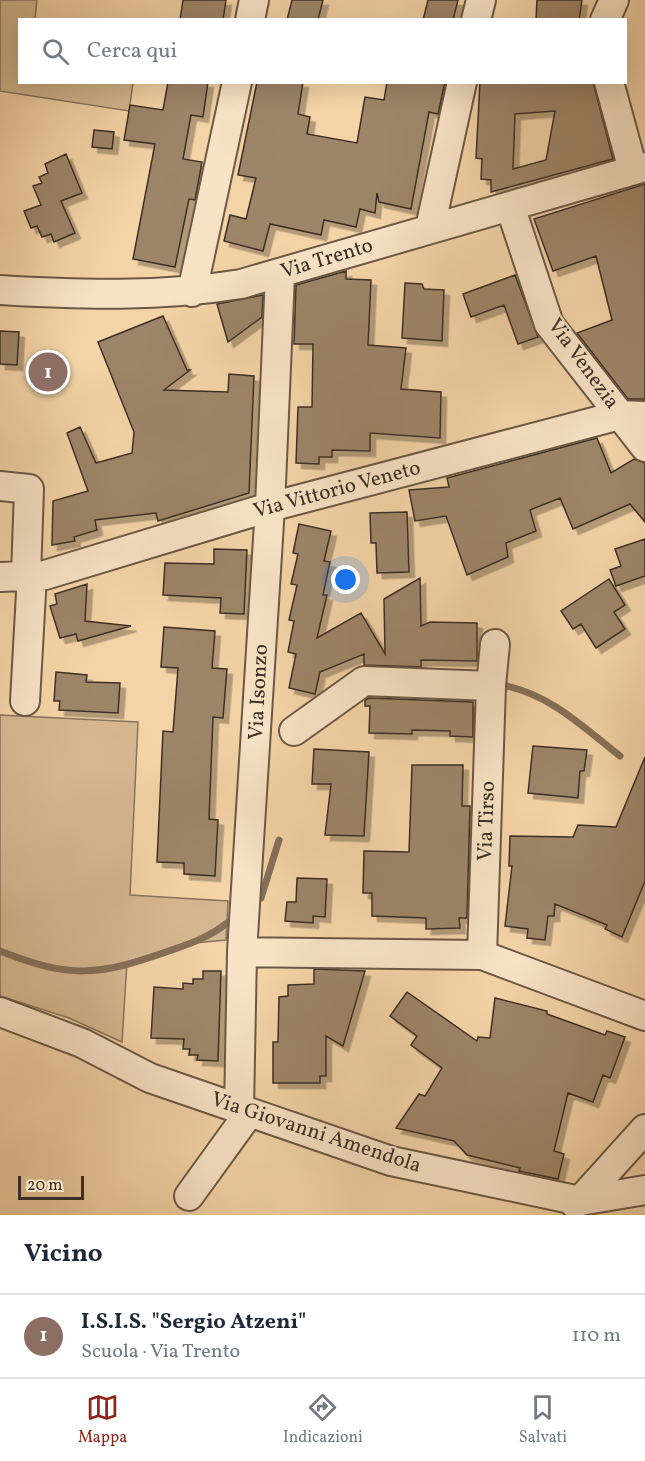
<!DOCTYPE html>
<html lang="it">
<head>
<meta charset="utf-8">
<style>
	:root { --surface:#fff; --page:#f2f2f3; --text:#1f2937; --muted:#747a83; --line:#e0e1e3; --accent:#8f2418 }
	body { margin:0; font-family:Vollkorn,serif; background:var(--page); color:var(--text) }
	.scale { position:absolute; left:18px; bottom:15px; width:66px; box-sizing:border-box; padding-left:6px; border:3px solid #3e2f26; border-top:0; font-size:16px; line-height:21px; white-space:nowrap; color:#3e2f26; -webkit-text-stroke:4px #f8e3c6; paint-order:stroke }
	.you { position:absolute; left:346px; top:580px; width:21px; height:21px; margin:-15px; border:4px solid #fff; border-radius:50%; background:#1a73e8; box-shadow:0 0 0 9px #1a73e833 }
	.badge { display:grid; place-items:center; width:39px; height:39px; border-radius:50%; background:var(--accent); color:#fff; font-size:20px; font-weight:700 }
	.pin { position:absolute; translate:-50% -50%; border:3px solid #fff; box-shadow:0 2px 6px #0006 }
	.list { margin:0; padding:0; list-style:none }
	h2 { display:flex; justify-content:space-between; align-items:center; height:78px; margin:0; padding:0 24px; font-size:26px }
	h2 small { font-size:20px; font-weight:400; color:var(--muted) }
	.list li { display:grid; grid-template-columns:39px 1fr auto; gap:18px; align-items:center; box-sizing:border-box; height:84px; padding:0 24px; border-top:2px solid var(--line) }
	.list b { display:block; font-size:22px; white-space:nowrap }
	.list p { margin:0; font-size:20px; white-space:nowrap; color:var(--muted) }
	.list em { font-size:20px; font-style:normal; color:var(--muted) }
	.icon { flex:none; width:33px; height:33px; fill:none; stroke:currentColor; stroke-width:2; stroke-linecap:round; stroke-linejoin:round }
	.map { position:relative; flex:none; width:645px; height:1215px; overflow:hidden }
	.search { position:absolute; background:var(--surface); box-shadow:0 6px 24px #0002; left:18px; right:18px; top:18px; height:66px; display:flex; align-items:center; gap:15px; box-sizing:border-box; padding:0 21px; border-radius:0px; color:var(--muted); font-size:22px }
	.sheet { height:162px; background:var(--surface) }
	nav { display:flex; justify-content:space-around; align-items:center; box-sizing:border-box; height:84px; border-top:2px solid var(--line); background:var(--surface); font-size:16px; color:var(--muted) }
	nav a { display:grid; justify-items:center; gap:3px }
	nav .on { color:var(--accent) }
	.map>svg:first-child { display:block }
</style>
</head>
<body>
<div class="map">
<svg width="645" height="1215" viewBox="0 0 645 1215">
	<defs>
		<filter id="shadow"><feDropShadow dx="5.5" dy="5.5" stdDeviation="0" flood-color="#0004"/></filter>
	</defs>
	<rect width="100%" height="100%" fill="#f4d4a7"/>
	<filter id="stains"><feTurbulence type="fractalNoise" baseFrequency=".00333" numOctaves="4"/><feColorMatrix values="0 0 0 0 .2 0 0 0 0 .09 0 0 0 0 .02 0 0 0 .5 -.17"/></filter>
	<radialGradient id="worn" r=".72"><stop offset=".6" stop-color="#630" stop-opacity="0"/><stop offset="1" stop-color="#630" stop-opacity=".3"/></radialGradient>
	<path fill="#d5b891" stroke="#8a745c" stroke-width="1.5" d="M 0,0 L 37,0 L 35,19 L 20,20 L 20,82 L 133,83 L 129,111 L 0,91 Z
		M 0,715 L 138,722 L 130,895 L 228,901 L 226,940 L 183,944 L 127,962 L 122,1042 L 69,1018 L 0,996 Z"/>
	<g fill="none" stroke-linecap="round" stroke-linejoin="round">
		<path stroke="#867059" stroke-width="7" d="M 502,685 C 550,694 583,727 620,756
			M 261,898 L 279,840
			M 0,951 C 71,979 98,976 169,951 C 189,944 210,937 227,923"/>
	</g>
	<path fill="#9d8569" stroke="#3e2f26" stroke-width="1.5" fill-rule="evenodd" filter="url(#shadow)" d="M 183,0 L 226,0 L 223,20 L 180,20 Z
		M 292,0 L 323,0 L 318,20 L 287,20 Z
		M 428,0 L 458,0 L 453,20 L 423,20 Z
		M 537,0 L 582,0 L 579,20 L 536,20 Z
		M 168,82 L 208,82 L 203,117 L 191,115 L 183,159 L 202,162 L 195,200 L 189,199 L 175,267 L 133,259 L 155,144 L 124,140 L 130,105 L 163,110 Z
		M 257,82 L 303,82 L 298,114 L 310,117 L 307,134 L 357,143 L 365,97 L 384,100 L 387,82 L 445,82 L 438,114 L 429,112 L 411,209 L 379,202 L 377,193 L 375,213 L 360,209 L 356,227 L 324,220 L 321,235 L 270,224 L 263,251 L 224,241 L 230,215 L 246,219 L 256,178 L 238,175 Z
		M 480,82 L 593,82 L 613,159 L 491,192 L 491,180 L 481,179 L 482,159 L 476,158 ZM 555,111 L 546,160 L 513,169 L 515,114 Z
		M 94,130 L 114,132 L 112,149 L 92,147 Z
		M 66,154 L 82,193 L 61,201 L 75,233 L 54,242 L 51,234 L 42,237 L 37,226 L 31,228 L 24,211 L 41,205 L 33,186 L 42,183 L 39,177 L 48,173 L 45,164 Z
		M 645,184 L 645,399 L 628,399 L 577,333 L 612,320 L 596,256 L 553,271 L 534,219 Z
		M 346,271 L 346,279 L 371,280 L 368,345 L 406,348 L 401,389 L 441,392 L 440,438 L 370,433 L 370,451 L 332,450 L 332,457 L 319,457 L 319,464 L 296,463 L 298,407 L 312,407 L 313,344 L 294,344 L 296,285 Z
		M 515,275 L 538,337 L 518,344 L 504,305 L 471,317 L 463,294 Z
		M 405,283 L 422,284 L 424,289 L 444,290 L 442,341 L 402,338 Z
		M 263,295 L 262,317 L 228,342 L 217,304 Z
		M 163,316 L 187,370 L 190,370 L 164,390 L 228,392 L 229,374 L 254,376 L 249,493 L 158,521 L 156,513 L 95,520 L 97,530 L 74,537 L 75,541 L 52,545 L 53,501 L 88,491 L 67,433 L 80,427 L 96,463 L 132,453 L 134,432 L 98,342 Z
		M 0,331 L 19,332 L 17,365 L 0,364 Z
		M 597,438 L 611,473 L 634,459 L 645,463 L 645,522 L 630,504 L 573,529 L 560,498 L 530,510 L 536,531 L 506,543 L 508,557 L 467,575 L 446,516 L 415,521 L 409,490 L 449,487 L 447,478 Z
		M 407,512 L 409,572 L 377,573 L 376,543 L 371,543 L 370,513 Z
		M 299,524 L 331,531 L 324,561 L 330,562 L 323,595 L 327,595 L 317,638 L 361,613 L 385,654 L 384,599 L 420,578 L 421,626 L 430,622 L 477,623 L 477,661 L 421,660 L 421,667 L 364,665 L 364,654 L 320,672 L 315,694 L 289,688 L 296,654 L 288,652 L 294,621 L 289,620 L 297,585 L 291,584 L 298,554 L 293,553 Z
		M 645,539 L 645,576 L 616,586 L 610,570 L 621,566 L 615,549 Z
		M 214,549 L 247,550 L 244,614 L 220,613 L 221,598 L 163,595 L 165,563 L 214,564 Z
		M 609,579 L 625,605 L 614,612 L 625,629 L 596,648 L 581,624 L 573,629 L 561,611 Z
		M 87,584 L 85,621 L 131,626 L 78,641 L 76,634 L 60,638 L 50,606 L 57,604 L 55,594 Z
		M 164,627 L 215,631 L 212,668 L 227,669 L 223,718 L 213,717 L 209,819 L 218,820 L 215,876 L 184,874 L 184,863 L 157,862 L 163,731 L 173,732 L 178,668 L 161,667 Z
		M 56,672 L 87,675 L 86,682 L 120,683 L 118,713 L 59,710 L 60,701 L 54,701 Z
		M 369,698 L 473,702 L 473,737 L 450,736 L 450,731 L 412,730 L 412,734 L 369,733 L 370,706 L 365,706 L 365,700 Z
		M 533,746 L 587,750 L 584,771 L 580,771 L 578,798 L 528,793 Z
		M 314,749 L 369,752 L 364,836 L 325,835 L 331,784 L 312,784 Z
		M 645,757 L 645,881 L 622,937 L 605,929 L 607,925 L 555,904 L 554,916 L 548,916 L 545,940 L 527,938 L 528,929 L 505,926 L 512,866 L 509,866 L 510,836 L 573,837 L 578,825 L 616,827 Z
		M 412,765 L 463,765 L 462,806 L 470,806 L 467,918 L 459,918 L 460,928 L 426,929 L 426,918 L 372,916 L 372,893 L 363,893 L 364,851 L 409,852 Z
		M 297,878 L 327,879 L 325,917 L 313,916 L 313,923 L 285,921 L 287,902 L 296,902 Z
		M 314,969 L 365,971 L 343,1046 L 326,1036 L 326,1076 L 320,1076 L 320,1083 L 273,1083 L 273,1042 L 278,1042 L 279,997 L 288,996 L 288,985 L 314,984 Z
		M 203,971 L 221,971 L 218,1061 L 197,1060 L 198,1055 L 189,1055 L 190,1049 L 183,1049 L 184,1039 L 151,1038 L 154,987 L 183,989 L 183,983 L 193,984 L 193,979 L 203,979 Z
		M 407,992 L 477,1041 L 478,1037 L 490,1038 L 495,998 L 547,1011 L 547,1014 L 605,1035 L 607,1031 L 625,1037 L 610,1078 L 603,1075 L 593,1102 L 568,1093 L 554,1151 L 564,1154 L 558,1179 L 519,1171 L 520,1168 L 467,1155 L 454,1141 L 396,1128 L 419,1094 L 425,1096 L 442,1068 L 411,1045 L 417,1036 L 390,1016 Z"/>
	<g fill="none" stroke-linecap="round" stroke-linejoin="round">
		<g stroke="#6c5846" stroke-width="32">
			<path id="minor" d="M 250,20 L 254,0
				M 476,20 L 481,0
				M 605,20 L 614,0
				M 609,82 L 633,170
				M 510,206 L 549,324 L 645,447
				M 430,228 L 462,82
				M 0,290 C 81,295 161,297 241,284 L 645,167
				M 192,292 L 237,82
				M 0,486 L 29,489 L 26,576
				M 0,577 L 45,575 L 270,507 L 620,415 L 645,416
				M 25,701 L 32,575
				M 294,731 L 364,681 L 491,686
				M 242,952 L 482,955 L 645,1016
				M 482,955 L 491,686 L 495,644
				M 0,1012 L 82,1043 L 150,1078 L 391,1161 L 580,1201 L 645,1190
				M 239,1110 L 242,952 L 270,507 L 280,274
				M 189,1196 L 249,1113
				M 575,1204 L 580,1201 L 645,1129"/>
		</g>
		<use href="#minor" stroke="#f8e3c6" stroke-width="28"/>
	</g>
	<g text-anchor="middle" dominant-baseline="central" stroke-width="4.5" stroke-linejoin="round" paint-order="stroke">
		<g font-size="21" fill="#3e2f26" stroke="#f8e3c6">
			<text transform="translate(327 259) rotate(-17)">Via Trento</text>
			<text transform="translate(583 364) rotate(54)">Via Venezia</text>
			<text transform="translate(337 490) rotate(-15)">Via Vittorio Veneto</text>
			<text transform="translate(259 692) rotate(-87)">Via Isonzo</text>
			<text transform="translate(487 821) rotate(-88)">Via Tirso</text>
			<text transform="translate(316 1133) rotate(18)">Via Giovanni Amendola</text>
		</g>
	</g>
	<rect width="100%" height="100%" filter="url(#stains)"/>
	<rect width="100%" height="100%" fill="url(#worn)"/>
</svg>
<div class="scale">20 m</div>
<div class="you"></div>
<div class="pin badge" style="left:48px;top:372px;background:#8d6e63">1</div>
<div class="search"><svg class="icon" aria-label="search" viewBox="0 0 24 24"><circle cx="10" cy="10" r="6"/><path d="M15 15l6 6"/></svg>Cerca qui</div>
</div>
<section class="sheet">
<h2>Vicino<small></small></h2>
<ul class="list">
<li><span class="badge" style="background:#8d6e63">1</span><div><b>I.S.I.S. &quot;Sergio Atzeni&quot;</b><p>Scuola · Via Trento</p></div><em>110 m</em></li>
</ul>
</section>
<nav>
<a class="on"><svg class="icon" aria-label="map" viewBox="0 0 24 24"><path d="M3 6l6-2 6 2 6-2v14l-6 2-6-2-6 2zM9 4v14M15 6v14"/></svg>Mappa</a>
<a><svg class="icon" aria-label="directions" viewBox="0 0 24 24"><path d="M12 3l9 9-9 9-9-9zM9 14v-3h6M13 9l2 2-2 2"/></svg>Indicazioni</a>
<a><svg class="icon" aria-label="saved" viewBox="0 0 24 24"><path d="M7 4h10v16l-5-4-5 4z"/></svg>Salvati</a>
</nav>
</body>
</html>
